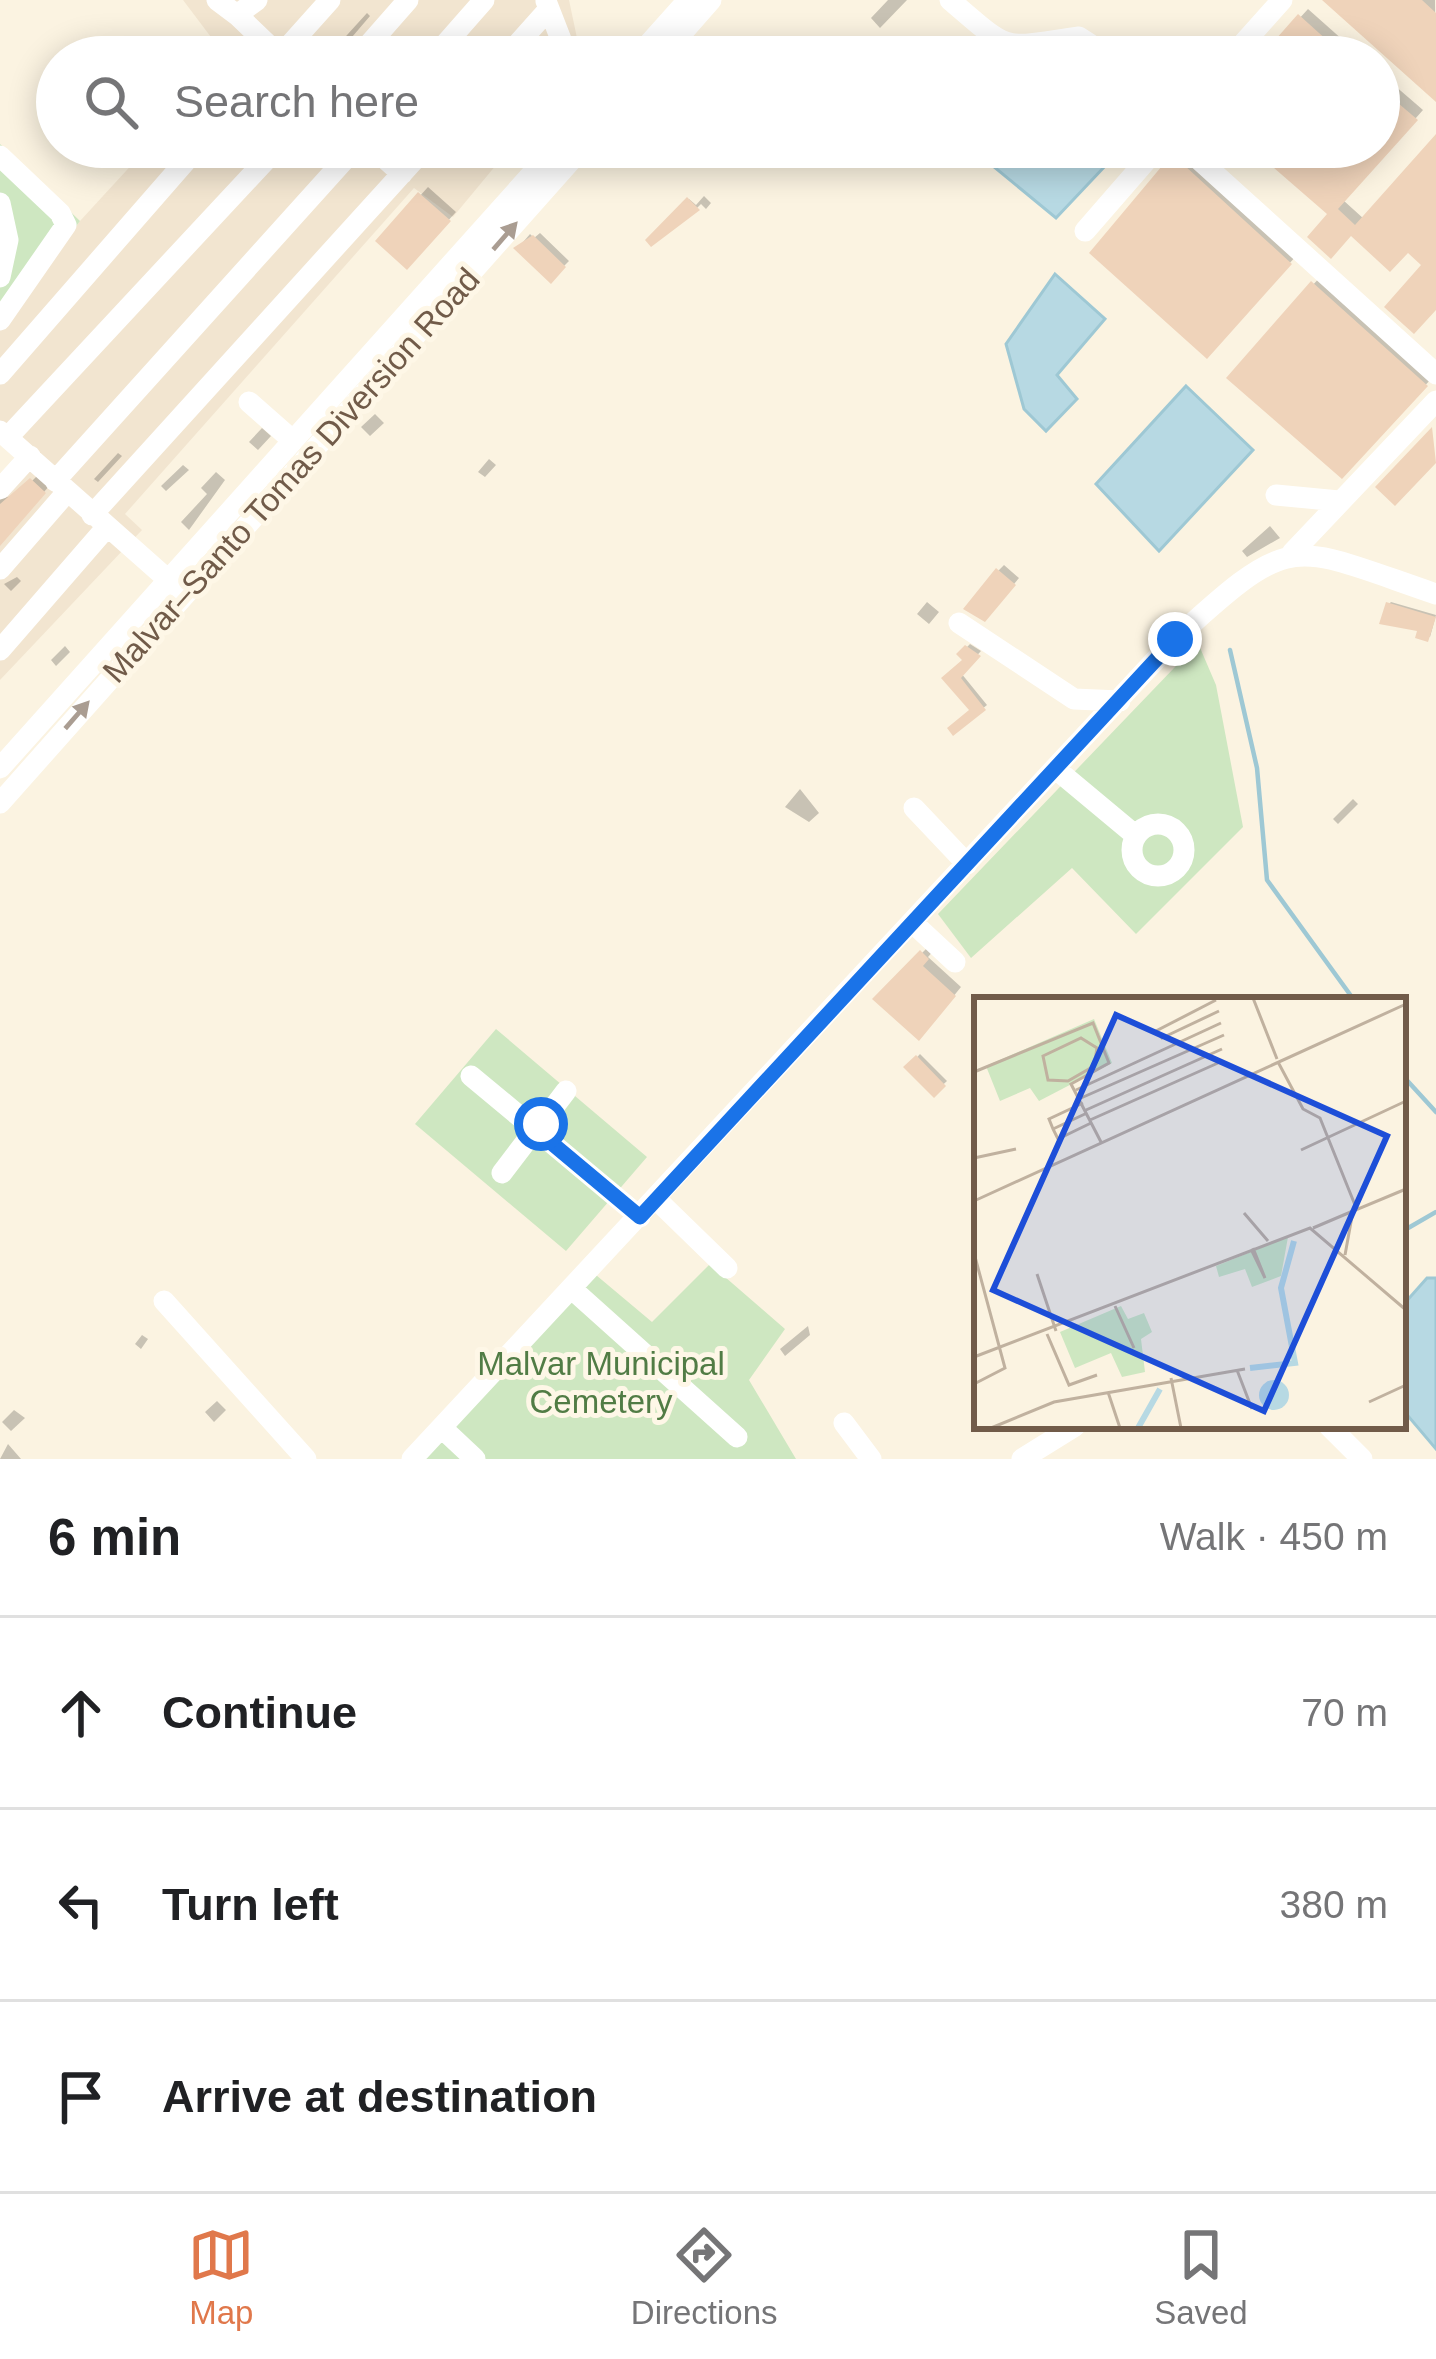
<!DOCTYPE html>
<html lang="en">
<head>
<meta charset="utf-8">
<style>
	:root { --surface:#fff; --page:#f2f2f2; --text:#202124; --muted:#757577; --line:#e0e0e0; --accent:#e0784b }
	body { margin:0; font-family:Arial,sans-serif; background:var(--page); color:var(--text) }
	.stop { position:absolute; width:36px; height:36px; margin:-27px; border:9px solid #1a73e8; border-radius:50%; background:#fff }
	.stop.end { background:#1a73e8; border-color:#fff; box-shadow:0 3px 12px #0008 }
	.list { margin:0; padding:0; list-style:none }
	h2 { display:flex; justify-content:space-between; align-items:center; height:156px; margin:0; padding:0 48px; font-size:51px }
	h2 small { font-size:39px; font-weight:400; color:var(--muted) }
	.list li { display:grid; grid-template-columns:78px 1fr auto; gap:36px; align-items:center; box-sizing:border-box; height:192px; padding:0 48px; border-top:3px solid var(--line) }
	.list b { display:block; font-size:45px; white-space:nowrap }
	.list em { font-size:39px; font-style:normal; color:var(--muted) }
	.icon { flex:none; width:66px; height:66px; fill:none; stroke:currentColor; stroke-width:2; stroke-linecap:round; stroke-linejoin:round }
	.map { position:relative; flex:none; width:1436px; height:1459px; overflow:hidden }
	.search { position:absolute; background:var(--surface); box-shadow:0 6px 30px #0003; left:36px; right:36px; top:36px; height:132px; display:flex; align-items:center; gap:30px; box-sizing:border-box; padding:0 42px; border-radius:66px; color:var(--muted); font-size:45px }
	.sheet { height:732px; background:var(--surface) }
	nav { display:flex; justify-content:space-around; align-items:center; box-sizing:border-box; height:168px; border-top:3px solid var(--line); background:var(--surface); font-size:33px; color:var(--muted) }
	nav a { display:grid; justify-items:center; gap:6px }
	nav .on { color:var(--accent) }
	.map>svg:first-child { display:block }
</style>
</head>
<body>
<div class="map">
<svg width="1436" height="1459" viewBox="0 0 1436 1459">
	<rect width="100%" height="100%" fill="#fbf3e1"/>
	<path fill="#f2e5d0" d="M 183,0 L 569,0 L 581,57 L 226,57 Z
		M 148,147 L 511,147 L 453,217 L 414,188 L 125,514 L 142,530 L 0,680 L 0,478 L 22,452 L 0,438 L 0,327 L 80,221 Z"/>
	<path fill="#cee7c1" d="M 0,144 L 80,221 L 0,327 Z
		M 1198,643 L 1216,685 L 1243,827 L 1136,934 L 1072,868 L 971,958 L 938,914 Z
		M 496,1029 L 647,1157 L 566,1251 L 415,1124 Z
		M 710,1264 L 785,1329 L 749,1380 L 796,1459 L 424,1459 L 596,1275 L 652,1322 Z"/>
	<path fill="#b7d9e3" stroke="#9ec8d4" stroke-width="3" d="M 990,147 L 1123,147 L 1056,218 L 982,157 Z
		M 1055,274 L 1105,319 L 1057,375 L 1077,399 L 1046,431 L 1024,409 L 1006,344 Z
		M 1186,386 L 1253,450 L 1159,551 L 1096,484 Z
		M 1427,1278 L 1436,1278 L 1436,1449 L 1403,1410 L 1403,1305 Z"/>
	<path fill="#0003" d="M 888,0 L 907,0 L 880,28 L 871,18 Z
		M 1326,0 L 1435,0 L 1436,95 Z
		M 1308,9 L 1362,57 L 1264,57 Z
		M 367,13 L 370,16 L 335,57 L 327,57 Z
		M 1379,72 L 1423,110 L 1343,200 L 1364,219 L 1436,138 L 1436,309 L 1425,265 L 1408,249 L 1390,268 L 1257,147 L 1379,147 Z
		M 1182,149 L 1297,255 L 1207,355 L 1174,156 Z
		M 428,187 L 456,212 L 407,266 L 379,241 Z
		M 704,196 L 711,203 L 706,209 L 701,204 L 684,221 L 649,240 L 689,199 L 696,205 Z
		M 540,233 L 569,261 L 550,280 L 518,248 L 530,234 L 534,238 Z
		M 1321,276 L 1433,377 L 1341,475 L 1230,377 Z
		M 375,414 L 384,423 L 370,436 L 361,427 Z
		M 262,428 L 271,436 L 258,450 L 249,442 Z
		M 118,453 L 122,456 L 98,482 L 94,479 Z
		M 489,459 L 496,465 L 485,477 L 478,472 Z
		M 183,465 L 189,470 L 166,491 L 161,486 Z
		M 216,472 L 225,480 L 189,530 L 181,522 L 207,494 L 201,488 Z
		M 39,474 L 50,485 L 0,543 L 0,499 L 19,494 Z
		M 1270,526 L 1280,538 L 1247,557 L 1242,551 Z
		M 1004,565 L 1019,578 L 990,613 L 998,571 Z
		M 17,577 L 21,581 L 11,591 L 4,584 Z
		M 927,602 L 939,612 L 929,624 L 917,614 Z
		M 1391,602 L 1436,615 L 1430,637 L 1389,604 Z
		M 970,644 L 981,651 L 961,673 L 987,705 L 954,732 L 973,710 L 945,678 L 966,660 L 960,654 Z
		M 65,646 L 70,652 L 56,666 L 51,660 Z
		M 800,789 L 819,813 L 809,822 L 785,807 Z
		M 1353,799 L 1358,804 L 1338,824 L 1333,819 Z
		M 930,945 L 935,949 L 928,957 L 961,987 L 926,1030 L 877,998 Z
		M 920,1054 L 947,1081 L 934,1093 L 908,1067 Z
		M 808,1326 L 810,1335 L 785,1356 L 780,1349 Z
		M 142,1335 L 148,1339 L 141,1349 L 135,1344 Z
		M 217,1401 L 226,1410 L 214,1422 L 205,1412 Z
		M 14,1410 L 25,1418 L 11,1431 L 2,1422 Z
		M 8,1444 L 21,1459 L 0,1459 Z"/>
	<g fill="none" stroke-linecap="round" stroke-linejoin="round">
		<path stroke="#9ec8d4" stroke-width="4.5" d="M 1230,650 L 1257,768 L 1267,880 L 1354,1000
			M 1403,1076 L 1436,1112
			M 1403,1231 L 1436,1212"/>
	</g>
	<path fill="#efd3ba" d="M 1322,0 L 1422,0 L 1436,13 L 1436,102 Z
		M 1298,14 L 1329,42 L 1349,57 L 1260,57 Z
		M 1379,87 L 1418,120 L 1338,209 L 1355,225 L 1436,134 L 1436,310 L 1414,334 L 1384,307 L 1421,265 L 1408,253 L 1390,272 L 1351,236 L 1331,259 L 1307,237 L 1327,214 L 1250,147 L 1379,147 Z
		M 1172,154 L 1292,264 L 1207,359 L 1089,253 Z
		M 418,192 L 451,221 L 407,270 L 375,241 Z
		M 687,197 L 700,210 L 651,247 L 645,240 Z
		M 533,235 L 566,267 L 551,284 L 513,248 Z
		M 1311,281 L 1428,386 L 1342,479 L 1226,378 Z
		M 1432,427 L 1436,463 L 1395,506 L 1375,487 Z
		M 30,478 L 46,493 L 0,546 L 0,504 Z
		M 996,568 L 1016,585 L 985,622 L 963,609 Z
		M 1386,602 L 1436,617 L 1428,642 L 1415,638 L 1417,631 L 1379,624 Z
		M 965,645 L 981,656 L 961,678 L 986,710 L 953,736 L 947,728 L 969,710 L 941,678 L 962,660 L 956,654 Z
		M 920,950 L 929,959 L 923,966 L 956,996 L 919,1041 L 872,999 Z
		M 916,1055 L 946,1086 L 934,1098 L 903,1067 Z"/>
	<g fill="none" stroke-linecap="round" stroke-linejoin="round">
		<path stroke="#fff" stroke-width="21" d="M 217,0 L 237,15 L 257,0
			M 950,0 C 1013,54 1000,48 1079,37 L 1110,57
			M 546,1 L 567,55
			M 237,15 L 281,57
			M 279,57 L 330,0
			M 358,57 L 408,0
			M 434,57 L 484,0
			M 506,57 L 548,10
			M 637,57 L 688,0
			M 661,57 L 711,0
			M 1231,57 L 1282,0
			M 372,147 L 402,174
			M 1185,147 L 1436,374
			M 0,156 L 60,213 L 66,225 L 0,320
			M 0,203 L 8,240 L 0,277
			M 1085,231 L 1158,147
			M 0,374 L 198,147
			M 249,402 L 291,439
			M 0,431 L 174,585
			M 8,437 L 278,147
			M 55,481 L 356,147
			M 0,489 L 30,456
			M 1276,495 L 1339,501
			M 92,515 L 426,147
			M 1292,553 L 1436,401
			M 0,569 L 67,492
			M 959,623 L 1074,699 L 1120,701
			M 0,650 L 106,528
			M 0,768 L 556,147
			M 1057,770 L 1135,835
			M 0,803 L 583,147
			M 914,808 L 967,864
			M1132 850a26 26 0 1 1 52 0a26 26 0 1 1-52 0Z
			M 913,923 L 955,962
			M 471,1076 L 530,1125
			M 541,1124 L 566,1091
			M 542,1135 L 640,1217
			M 502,1173 L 531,1135
			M 656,1199 L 727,1268
			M 572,1289 L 737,1437
			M 164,1301 L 306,1459
			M 844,1423 L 871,1459
			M 1329,1426 L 1362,1459
			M 442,1428 L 475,1459
			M 412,1459 L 1175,639 C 1295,529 1289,544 1436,594
			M 1022,1459 L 1075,1426"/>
	</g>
	<defs><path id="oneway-solid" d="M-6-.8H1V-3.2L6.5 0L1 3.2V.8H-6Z" transform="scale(3)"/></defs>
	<g fill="#aa9d92">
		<use href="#oneway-solid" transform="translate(505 236) rotate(-49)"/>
		<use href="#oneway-solid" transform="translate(77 715) rotate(-49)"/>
	</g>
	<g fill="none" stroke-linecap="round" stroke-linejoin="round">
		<path stroke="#1a73e8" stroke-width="15" d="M 541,1124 L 542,1135 L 640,1217 L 1175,639"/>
	</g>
	<g text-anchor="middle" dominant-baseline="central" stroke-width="10" stroke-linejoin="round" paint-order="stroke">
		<g font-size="33" fill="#715b49" stroke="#fef7e7">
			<text transform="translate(291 475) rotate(-48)">Malvar–Santo Tomas Diversion Road</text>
		</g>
		<g font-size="33" fill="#517c45" stroke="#fef7e7">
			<text x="601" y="1363">Malvar Municipal<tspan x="601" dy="38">Cemetery</tspan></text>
		</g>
	</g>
	<g transform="translate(974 997)">
		<rect width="432" height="432" fill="#fbf3e1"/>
		<path d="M 120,22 L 138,66 L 65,104 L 56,91 L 26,104 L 12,69 ZM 314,240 L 307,279 L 278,290 L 271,272 L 245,280 L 242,269 ZM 147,309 L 154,322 L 170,316 L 178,335 L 167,342 L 171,375 L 148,380 L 137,356 L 101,371 L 86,335 Z" fill="#cee7c1"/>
		<path d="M285 398a15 15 0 1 1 30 0a15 15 0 1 1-30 0Z" fill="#b7d9e3"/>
		<path fill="none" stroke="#b7d9e3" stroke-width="6" d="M 276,371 L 321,366 L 307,291 L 320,244M 164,431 L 186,392"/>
		<path fill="none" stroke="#c0b19f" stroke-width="3" d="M 279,1 L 303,62M 242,3 L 182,34 L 188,41 L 245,14M 107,41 L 123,51 L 120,69 L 94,84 L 74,83 L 69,59 ZM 304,65 L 329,112 L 346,121 L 383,213M 0,75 L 119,26 L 135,66 L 97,87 L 127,145M 102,93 L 247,26M 107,101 L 250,38M 109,106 L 75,122 L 79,132 L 84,142 L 117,126M 112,113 L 248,52M 116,123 L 244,66M 79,132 L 113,116M 327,153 L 432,104M 0,161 L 42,152M 0,204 L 432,7M 270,216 L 294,244M 339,231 L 379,214M 277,252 L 291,281 L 279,251M 0,256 L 31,371 L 0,387M 371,258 L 379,214 L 432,192M 63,277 L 82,334M 141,309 L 160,351M 73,337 L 95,388 L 123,378M 0,360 L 336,231 L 432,313M 263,373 L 278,412M 197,381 L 207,431M 134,395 L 146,431M 395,405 L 432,388M 17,431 L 80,405 L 271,372"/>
		<path fill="#1d4ed8" fill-opacity="0.15" stroke="#1d4ed8" stroke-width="6" d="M 142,18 L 413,139 L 290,414 L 19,293 Z"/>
		<rect width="432" height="432" fill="none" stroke="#715b49" stroke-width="6"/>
	</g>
</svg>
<div class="stop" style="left:541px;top:1124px"></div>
<div class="stop end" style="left:1175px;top:639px"></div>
<div class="search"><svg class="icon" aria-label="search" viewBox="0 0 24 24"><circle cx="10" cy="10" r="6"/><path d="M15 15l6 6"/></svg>Search here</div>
</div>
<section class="sheet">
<h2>6 min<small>Walk · 450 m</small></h2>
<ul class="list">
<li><svg class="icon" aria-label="ahead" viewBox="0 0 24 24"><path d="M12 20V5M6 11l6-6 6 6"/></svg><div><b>Continue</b></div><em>70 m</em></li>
<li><svg class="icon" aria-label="left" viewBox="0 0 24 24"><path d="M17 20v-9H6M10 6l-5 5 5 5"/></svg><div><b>Turn left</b></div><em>380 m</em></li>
<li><svg class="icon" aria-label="arrive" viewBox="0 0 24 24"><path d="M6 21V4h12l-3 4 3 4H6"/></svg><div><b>Arrive at destination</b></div></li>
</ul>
</section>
<nav>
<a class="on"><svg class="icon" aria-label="map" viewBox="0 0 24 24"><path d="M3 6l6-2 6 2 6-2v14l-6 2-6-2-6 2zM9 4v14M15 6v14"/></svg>Map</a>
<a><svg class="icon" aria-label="directions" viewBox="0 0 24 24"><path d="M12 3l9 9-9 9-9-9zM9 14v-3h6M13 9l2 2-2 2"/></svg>Directions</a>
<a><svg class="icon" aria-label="saved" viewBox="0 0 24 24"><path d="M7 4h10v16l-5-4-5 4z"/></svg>Saved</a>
</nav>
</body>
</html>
